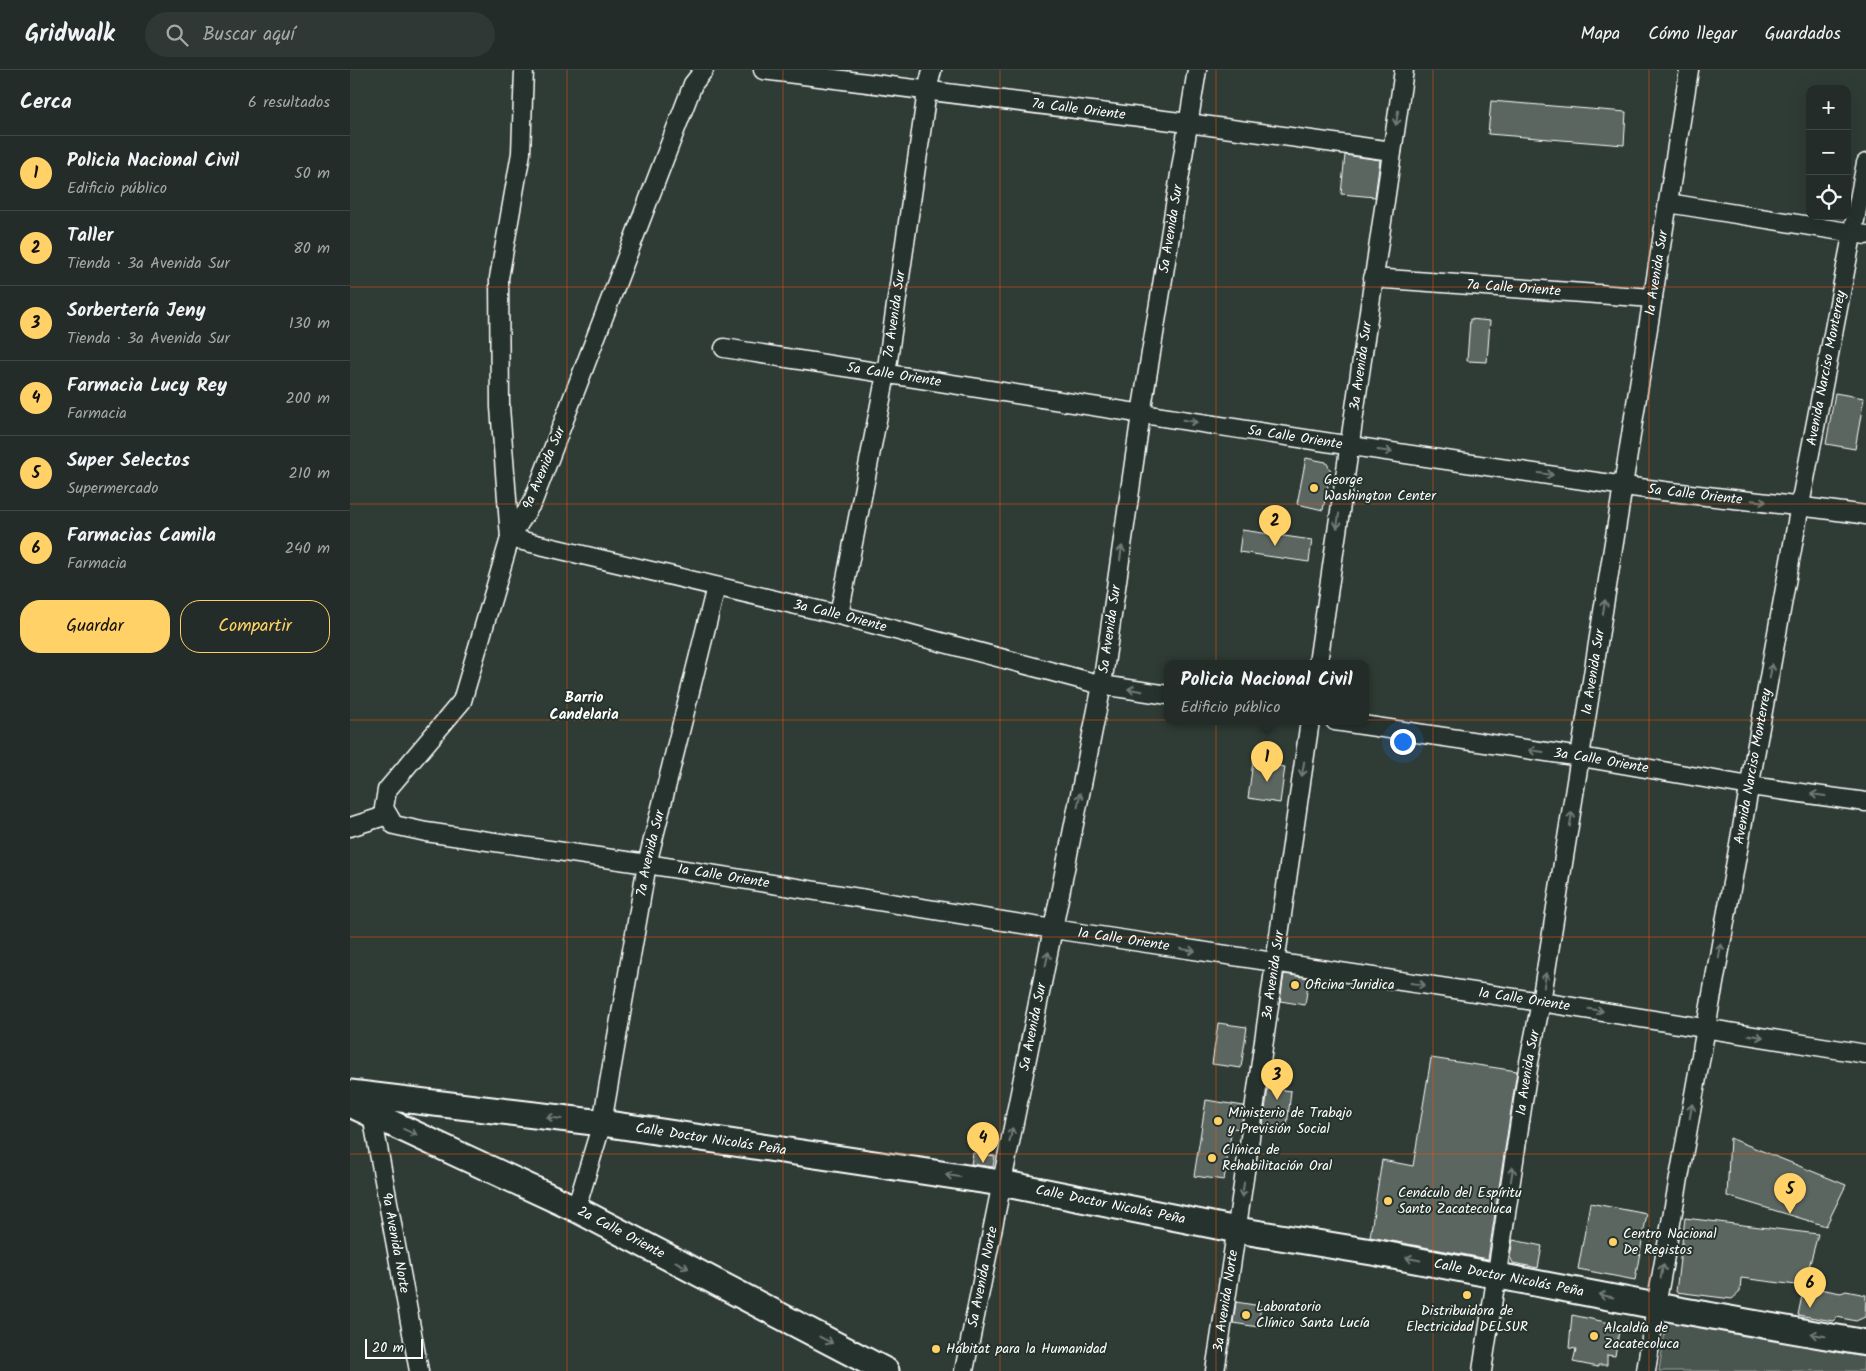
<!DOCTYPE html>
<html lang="es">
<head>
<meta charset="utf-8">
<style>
	:root { --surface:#232c28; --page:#2f3834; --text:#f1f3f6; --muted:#a3a7a8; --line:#404845; --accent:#ffd166 }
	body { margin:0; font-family:Kalam,sans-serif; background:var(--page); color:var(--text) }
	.controls { position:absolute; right:15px; top:15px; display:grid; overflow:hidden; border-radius:10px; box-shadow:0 5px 20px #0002 }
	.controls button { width:45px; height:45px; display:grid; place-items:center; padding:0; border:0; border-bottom:1px solid var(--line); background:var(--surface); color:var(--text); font:25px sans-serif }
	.scale { position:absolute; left:15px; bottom:12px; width:58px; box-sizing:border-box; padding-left:5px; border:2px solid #fff; border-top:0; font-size:14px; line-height:18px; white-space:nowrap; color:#fff; -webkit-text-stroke:4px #26332d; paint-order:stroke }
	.you { position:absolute; left:1052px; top:671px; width:18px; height:18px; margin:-12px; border:4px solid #fff; border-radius:50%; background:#1a73e8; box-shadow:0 0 0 8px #1a73e833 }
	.badge { display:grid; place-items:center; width:32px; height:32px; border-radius:50%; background:var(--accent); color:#111; font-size:16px; font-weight:700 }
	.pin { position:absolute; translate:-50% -41px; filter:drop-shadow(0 1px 2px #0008) }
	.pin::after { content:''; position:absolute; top:26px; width:18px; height:15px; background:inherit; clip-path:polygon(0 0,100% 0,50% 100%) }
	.popup { position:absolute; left:814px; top:590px; width:205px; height:65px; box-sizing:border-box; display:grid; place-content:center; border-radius:10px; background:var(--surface); filter:drop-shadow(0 1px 4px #0005); font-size:16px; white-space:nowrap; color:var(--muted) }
	.popup b { font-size:19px; color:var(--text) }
	.popup::after { content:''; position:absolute; left:50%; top:100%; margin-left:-10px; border:10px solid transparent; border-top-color:var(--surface) }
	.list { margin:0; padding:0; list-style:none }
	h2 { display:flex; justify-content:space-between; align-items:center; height:65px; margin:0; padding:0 20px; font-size:21px }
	h2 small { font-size:16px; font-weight:400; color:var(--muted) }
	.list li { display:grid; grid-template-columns:32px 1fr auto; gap:15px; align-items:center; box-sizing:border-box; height:75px; padding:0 20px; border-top:1px solid var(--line) }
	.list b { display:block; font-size:19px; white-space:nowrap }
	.list p { margin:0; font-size:16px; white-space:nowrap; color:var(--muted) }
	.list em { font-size:16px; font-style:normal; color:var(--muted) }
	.actions { display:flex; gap:10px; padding:15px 20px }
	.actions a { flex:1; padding:11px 0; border:1px solid var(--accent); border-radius:20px; text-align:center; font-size:18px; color:var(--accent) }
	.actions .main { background:var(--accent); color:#111 }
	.icon { flex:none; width:28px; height:28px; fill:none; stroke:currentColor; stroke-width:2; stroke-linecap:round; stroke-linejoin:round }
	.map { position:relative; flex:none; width:1516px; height:1301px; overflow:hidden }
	header { display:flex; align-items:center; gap:30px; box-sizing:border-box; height:70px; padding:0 25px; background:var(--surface); border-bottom:1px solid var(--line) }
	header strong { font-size:24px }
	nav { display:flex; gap:28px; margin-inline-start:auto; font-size:18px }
	.search { width:350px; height:45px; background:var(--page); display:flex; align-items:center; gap:12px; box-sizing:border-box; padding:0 18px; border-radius:28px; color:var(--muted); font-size:19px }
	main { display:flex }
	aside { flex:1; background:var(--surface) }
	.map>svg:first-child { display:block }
</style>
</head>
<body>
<header>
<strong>Gridwalk</strong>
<div class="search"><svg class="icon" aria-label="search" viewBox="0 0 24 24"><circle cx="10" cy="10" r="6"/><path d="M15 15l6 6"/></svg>Buscar aquí</div>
<nav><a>Mapa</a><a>Cómo llegar</a><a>Guardados</a></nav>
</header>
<main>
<aside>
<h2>Cerca<small>6 resultados</small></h2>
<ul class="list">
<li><span class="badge">1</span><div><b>Policia Nacional Civil</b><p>Edificio público</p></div><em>50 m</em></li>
<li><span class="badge">2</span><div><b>Taller</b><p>Tienda · 3a Avenida Sur</p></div><em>80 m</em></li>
<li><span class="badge">3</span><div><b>Sorbertería Jeny</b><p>Tienda · 3a Avenida Sur</p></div><em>130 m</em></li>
<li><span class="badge">4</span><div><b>Farmacia Lucy Rey</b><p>Farmacia</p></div><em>200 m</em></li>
<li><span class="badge">5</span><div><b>Super Selectos</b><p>Supermercado</p></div><em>210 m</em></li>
<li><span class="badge">6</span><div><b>Farmacias Camila</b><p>Farmacia</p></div><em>240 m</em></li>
</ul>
<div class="actions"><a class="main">Guardar</a><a>Compartir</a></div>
</aside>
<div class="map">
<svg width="1516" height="1301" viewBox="0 0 1516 1301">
	<rect width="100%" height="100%" fill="#2f3b35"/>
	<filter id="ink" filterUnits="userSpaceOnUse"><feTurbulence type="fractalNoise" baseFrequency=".02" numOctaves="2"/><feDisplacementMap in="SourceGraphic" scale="10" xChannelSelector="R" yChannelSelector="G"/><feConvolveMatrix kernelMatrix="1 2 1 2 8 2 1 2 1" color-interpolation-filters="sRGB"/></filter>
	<g filter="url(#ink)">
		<path fill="#4a544f" stroke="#a4aaa7" d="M 1317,1249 L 1514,1287 L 1513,1301 L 1309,1301 Z"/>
		<path fill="#5b6661" stroke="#fff" d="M 1141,31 L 1276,42 L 1274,75 L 1138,64 Z
			M 995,85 L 1030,90 L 1025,127 L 991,124 Z
			M 1120,249 L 1140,251 L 1137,292 L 1117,291 Z
			M 1485,323 L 1514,328 L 1505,379 L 1476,374 Z
			M 956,388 L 976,392 L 981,401 L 973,440 L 947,434 Z
			M 892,460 L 962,470 L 959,492 L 889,482 Z
			M 903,692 L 935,697 L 930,733 L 898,728 Z
			M 934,904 L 959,908 L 955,935 L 930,931 Z
			M 868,953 L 897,957 L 891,998 L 862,994 Z
			M 1081,988 L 1167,1001 L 1138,1189 L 1020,1167 L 1032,1090 L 1063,1096 Z
			M 918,1018 L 941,1021 L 936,1065 L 912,1062 Z
			M 856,1030 L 894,1036 L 891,1059 L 882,1058 L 874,1110 L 844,1106 Z
			M 1380,1068 L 1496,1115 L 1476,1156 L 1377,1126 Z
			M 623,1083 L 645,1086 L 643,1097 L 621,1094 Z
			M 1240,1133 L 1297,1144 L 1285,1210 L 1228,1199 Z
			M 1335,1148 L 1468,1164 L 1454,1216 L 1391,1208 L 1390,1222 L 1382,1229 L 1326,1222 Z
			M 1163,1170 L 1192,1176 L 1188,1198 L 1163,1193 L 1160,1187 Z
			M 1454,1216 L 1491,1223 L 1496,1221 L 1516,1225 L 1515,1247 L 1506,1251 L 1487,1247 L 1483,1251 L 1448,1245 Z
			M 886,1232 L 911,1236 L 908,1257 L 883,1253 Z
			M 1222,1245 L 1270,1255 L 1265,1286 L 1257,1285 L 1257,1295 L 1248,1295 L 1248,1297 L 1223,1292 L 1226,1279 L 1219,1278 Z"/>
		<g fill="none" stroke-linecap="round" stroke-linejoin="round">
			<g stroke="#fff" stroke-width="21">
				<g id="minor">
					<path id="s1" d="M 354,0 L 343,14 L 183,431 L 160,468 L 112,631 L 37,720 L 34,738 L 44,755 L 76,762 L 297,794 L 703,859 L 1191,932 L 1516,984"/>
					<path id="s2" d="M 413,0 L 838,53 L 1042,81"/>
					<path d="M 1318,133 L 1516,165"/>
					<path id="s3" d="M 1023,208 L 1303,228"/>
					<path id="s4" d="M 374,278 C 672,325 970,373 1268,415 C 1351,427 1434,433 1516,445"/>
					<path id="s5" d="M 160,468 L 489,545 L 752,615 L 818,625"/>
					<path d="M 160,468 L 150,337 L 149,208 L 171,83 L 174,0"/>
					<path id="s6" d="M 489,545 L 536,304 L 577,21 L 582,0"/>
					<path id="s7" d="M 968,593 L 1054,0"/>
					<path id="s8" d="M 985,651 L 1231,687 L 1400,716 L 1516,732"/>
					<path d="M 0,757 L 38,745"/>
					<path id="s9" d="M 22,1045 L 69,1301"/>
					<path id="s10" d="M 226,1139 L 252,1053 L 297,794 L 366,517"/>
					<path id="s11" d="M 614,1301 L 752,615 L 791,344 L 847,0"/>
					<path id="s12" d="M 865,1301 C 899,1085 928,867 960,651"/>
					<path id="s13" d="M 1132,1301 L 1179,992 L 1191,932 L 1339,0"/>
					<path id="s14" d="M 1296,1301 L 1306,1236 L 1450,435 L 1516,93"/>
				</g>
			</g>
			<g stroke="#fff" stroke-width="29">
				<g id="secondary">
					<path id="s15" d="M 0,1023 L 252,1053 L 651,1113 L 887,1160 L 1028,1183 L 1306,1236 L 1516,1273"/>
					<path id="s16" d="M 0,1034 L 226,1139 L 536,1301"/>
				</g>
			</g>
			<use href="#minor" stroke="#26332d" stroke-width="18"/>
			<use href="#secondary" stroke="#26332d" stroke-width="25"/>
		</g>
		<defs><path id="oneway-shaft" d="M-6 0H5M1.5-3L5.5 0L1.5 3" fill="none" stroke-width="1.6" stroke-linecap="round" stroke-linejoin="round" transform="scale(1.25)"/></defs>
		<g stroke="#727a76">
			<use href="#oneway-shaft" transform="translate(1047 48) rotate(99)"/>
			<use href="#oneway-shaft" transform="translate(840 351) rotate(9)"/>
			<use href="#oneway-shaft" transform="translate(1035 381) rotate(8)"/>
			<use href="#oneway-shaft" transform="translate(1196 404) rotate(8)"/>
			<use href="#oneway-shaft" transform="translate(1409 431) rotate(6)"/>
			<use href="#oneway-shaft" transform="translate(988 451) rotate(98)"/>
			<use href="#oneway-shaft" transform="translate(771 483) rotate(-82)"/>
			<use href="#oneway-shaft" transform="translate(1254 537) rotate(-81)"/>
			<use href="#oneway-shaft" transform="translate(1421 601) rotate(-80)"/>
			<use href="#oneway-shaft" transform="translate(785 620) rotate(-171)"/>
			<use href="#oneway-shaft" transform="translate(1186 681) rotate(-172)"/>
			<use href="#oneway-shaft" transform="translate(953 699) rotate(99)"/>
			<use href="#oneway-shaft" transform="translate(1468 725) rotate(-172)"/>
			<use href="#oneway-shaft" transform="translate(729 730) rotate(-79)"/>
			<use href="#oneway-shaft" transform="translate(1221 749) rotate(-81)"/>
			<use href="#oneway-shaft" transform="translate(838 880) rotate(9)"/>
			<use href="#oneway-shaft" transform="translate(1370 881) rotate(-80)"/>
			<use href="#oneway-shaft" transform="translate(697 889) rotate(-78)"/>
			<use href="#oneway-shaft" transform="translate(1195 910) rotate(-81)"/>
			<use href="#oneway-shaft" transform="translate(1068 914) rotate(8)"/>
			<use href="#oneway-shaft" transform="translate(1246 940) rotate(9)"/>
			<use href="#oneway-shaft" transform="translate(1406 966) rotate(9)"/>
			<use href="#oneway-shaft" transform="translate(1341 1041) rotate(-80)"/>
			<use href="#oneway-shaft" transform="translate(204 1048) rotate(-173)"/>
			<use href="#oneway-shaft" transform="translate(60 1062) rotate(24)"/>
			<use href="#oneway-shaft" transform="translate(661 1065) rotate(-78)"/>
			<use href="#oneway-shaft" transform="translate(1162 1104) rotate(-81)"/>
			<use href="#oneway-shaft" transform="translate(603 1106) rotate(-172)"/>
			<use href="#oneway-shaft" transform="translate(893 1120) rotate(98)"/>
			<use href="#oneway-shaft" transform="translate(1063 1189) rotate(-169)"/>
			<use href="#oneway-shaft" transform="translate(332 1195) rotate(28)"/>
			<use href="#oneway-shaft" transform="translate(1312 1201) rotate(-80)"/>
			<use href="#oneway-shaft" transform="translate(1256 1226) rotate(-169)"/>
			<use href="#oneway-shaft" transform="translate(1468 1265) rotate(-170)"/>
			<use href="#oneway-shaft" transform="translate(476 1270) rotate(27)"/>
		</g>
	</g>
	<path fill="none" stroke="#e8590c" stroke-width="1" stroke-opacity="0.55" d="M 217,0 L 217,1301M 433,0 L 433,1301M 650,0 L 650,1301M 866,0 L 866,1301M 1083,0 L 1083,1301M 1299,0 L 1299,1301M 0,217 L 1516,217M 0,434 L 1516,434M 0,650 L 1516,650M 0,867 L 1516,867M 0,1084 L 1516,1084"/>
	<g fill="#ffd166" stroke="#26332d" stroke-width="2">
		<circle cx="964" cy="418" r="5"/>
		<circle cx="945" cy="915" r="5"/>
		<circle cx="868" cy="1051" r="5"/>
		<circle cx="862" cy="1088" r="5"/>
		<circle cx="1038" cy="1131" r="5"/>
		<circle cx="1263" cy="1172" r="5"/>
		<circle cx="1117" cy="1225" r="5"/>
		<circle cx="896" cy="1245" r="5"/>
		<circle cx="1244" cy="1266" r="5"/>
		<circle cx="586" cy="1279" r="5"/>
	</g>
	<g text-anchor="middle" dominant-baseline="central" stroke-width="4" stroke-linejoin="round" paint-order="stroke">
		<g font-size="14" fill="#fff" stroke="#26332d">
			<text stroke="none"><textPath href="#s2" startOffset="318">7a Calle Oriente</textPath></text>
			<text stroke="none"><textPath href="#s11" startOffset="1161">5a Avenida Sur</textPath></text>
			<text stroke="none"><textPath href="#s13" startOffset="1112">1a Avenida Sur</textPath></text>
			<text stroke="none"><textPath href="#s3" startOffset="141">7a Calle Oriente</textPath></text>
			<text stroke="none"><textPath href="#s6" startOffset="306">7a Avenida Sur</textPath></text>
			<text stroke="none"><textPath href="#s7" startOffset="300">3a Avenida Sur</textPath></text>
			<text stroke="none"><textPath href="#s14" startOffset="1019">Avenida Narciso Monterrey</textPath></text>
			<text stroke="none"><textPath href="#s4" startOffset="172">5a Calle Oriente</textPath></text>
			<text stroke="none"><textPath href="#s4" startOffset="578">5a Calle Oriente</textPath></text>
			<text transform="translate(194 398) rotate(-67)">9a Avenida Sur</text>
			<text stroke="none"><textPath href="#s4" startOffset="982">5a Calle Oriente</textPath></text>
			<text stroke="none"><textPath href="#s5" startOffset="339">3a Calle Oriente</textPath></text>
			<text stroke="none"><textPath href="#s11" startOffset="756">5a Avenida Sur</textPath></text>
			<text stroke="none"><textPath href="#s13" startOffset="708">1a Avenida Sur</textPath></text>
			<text stroke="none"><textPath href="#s8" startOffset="269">3a Calle Oriente</textPath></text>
			<text stroke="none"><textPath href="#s14" startOffset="614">Avenida Narciso Monterrey</textPath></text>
			<text stroke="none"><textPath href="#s10" startOffset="364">7a Avenida Sur</textPath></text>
			<text stroke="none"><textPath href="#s1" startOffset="1166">1a Calle Oriente</textPath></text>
			<text stroke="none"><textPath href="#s1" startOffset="1571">1a Calle Oriente</textPath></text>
			<text stroke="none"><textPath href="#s12" startOffset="400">3a Avenida Sur</textPath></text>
			<text stroke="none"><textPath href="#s1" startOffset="1976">1a Calle Oriente</textPath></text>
			<text stroke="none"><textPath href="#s11" startOffset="351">5a Avenida Sur</textPath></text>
			<text stroke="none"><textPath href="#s13" startOffset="302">1a Avenida Sur</textPath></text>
			<text stroke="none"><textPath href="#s15" startOffset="364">Calle Doctor Nicolás Peña</textPath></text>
			<text stroke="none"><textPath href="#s15" startOffset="769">Calle Doctor Nicolás Peña</textPath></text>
			<text stroke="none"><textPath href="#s16" startOffset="300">2a Calle Oriente</textPath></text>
			<text stroke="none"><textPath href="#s9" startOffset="130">9a Avenida Norte</textPath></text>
			<text stroke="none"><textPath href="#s11" startOffset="96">5a Avenida Norte</textPath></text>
			<text stroke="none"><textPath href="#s15" startOffset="1174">Calle Doctor Nicolás Peña</textPath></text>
			<text stroke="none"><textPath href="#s12" startOffset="71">3a Avenida Norte</textPath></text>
		</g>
		<g font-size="14" fill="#fff" stroke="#26332d" text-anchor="start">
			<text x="974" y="410">George<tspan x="974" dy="16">Washington Center</tspan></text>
			<text x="955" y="915">Oficina Juridica</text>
			<text x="878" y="1043">Ministerio de Trabajo<tspan x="878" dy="16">y Previsión Social</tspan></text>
			<text x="872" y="1080">Clínica de<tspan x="872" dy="16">Rehabilitación Oral</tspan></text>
			<text x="1048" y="1123">Cenáculo del Espíritu<tspan x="1048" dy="16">Santo Zacatecoluca</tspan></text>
			<text x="1273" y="1164">Centro Nacional<tspan x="1273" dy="16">De Registos</tspan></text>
			<text x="906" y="1237">Laboratorio<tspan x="906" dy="16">Clínico Santa Lucía</tspan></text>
			<text x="1117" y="1241" text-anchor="middle">Distribuidora de<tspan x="1117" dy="16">Electricidad DELSUR</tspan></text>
			<text x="1254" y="1258">Alcaldía de<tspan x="1254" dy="16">Zacatecoluca</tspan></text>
			<text x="596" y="1279">Hábitat para la Humanidad</text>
		</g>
		<g font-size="15" font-weight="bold" fill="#fff" stroke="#26332d">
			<text x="234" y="628">Barrio<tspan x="234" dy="17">Candelaria</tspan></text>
		</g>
	</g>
</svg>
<div class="controls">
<button>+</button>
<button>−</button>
<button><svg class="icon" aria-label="locate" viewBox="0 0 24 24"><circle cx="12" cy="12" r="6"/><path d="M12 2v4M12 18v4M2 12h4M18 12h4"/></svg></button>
</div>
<div class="scale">20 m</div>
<div class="you"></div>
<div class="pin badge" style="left:917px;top:712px">1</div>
<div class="popup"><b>Policia Nacional Civil</b>Edificio público</div>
<div class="pin badge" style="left:925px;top:476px">2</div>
<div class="pin badge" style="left:927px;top:1030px">3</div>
<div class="pin badge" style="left:633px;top:1093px">4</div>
<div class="pin badge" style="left:1440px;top:1144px">5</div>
<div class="pin badge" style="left:1460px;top:1238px">6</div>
</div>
</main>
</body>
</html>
